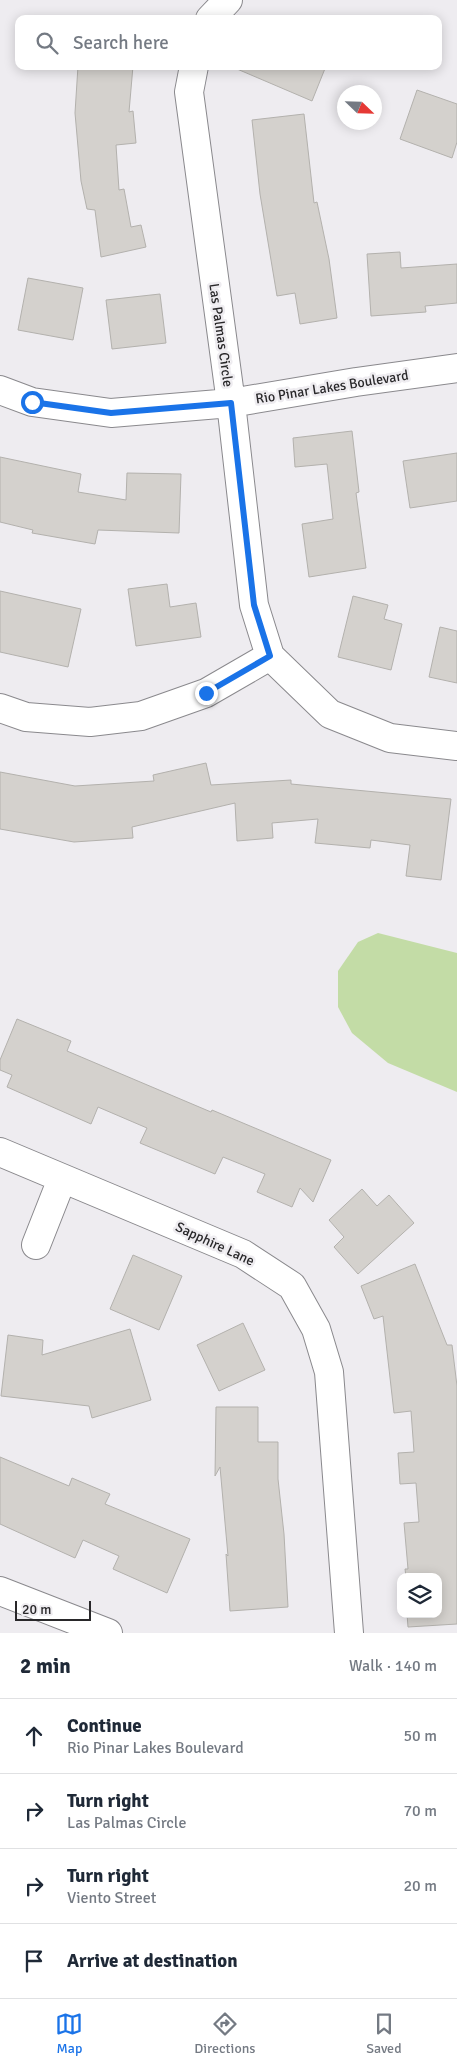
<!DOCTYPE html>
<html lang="en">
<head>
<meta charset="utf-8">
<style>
	:root { --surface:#fff; --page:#f6f6f7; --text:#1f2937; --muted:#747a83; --line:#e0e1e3; --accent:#1a73e8 }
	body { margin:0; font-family:Signika,sans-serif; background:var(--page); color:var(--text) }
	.controls { position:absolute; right:15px; bottom:15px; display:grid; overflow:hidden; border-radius:10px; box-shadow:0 2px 12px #0003 }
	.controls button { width:45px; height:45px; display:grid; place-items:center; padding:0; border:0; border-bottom:1px solid var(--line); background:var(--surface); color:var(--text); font:25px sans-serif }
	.compass { position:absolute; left:337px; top:85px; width:45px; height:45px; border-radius:50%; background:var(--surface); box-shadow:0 2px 12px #0003; rotate:113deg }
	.scale { position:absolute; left:15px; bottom:12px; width:76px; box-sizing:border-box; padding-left:5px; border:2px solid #29282a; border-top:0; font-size:14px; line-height:18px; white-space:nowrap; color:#29282a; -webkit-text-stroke:4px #eeecf0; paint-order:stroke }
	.stop { position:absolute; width:15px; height:15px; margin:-11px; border:4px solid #1a73e8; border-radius:50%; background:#fff }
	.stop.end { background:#1a73e8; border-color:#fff; box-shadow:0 1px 5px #0008 }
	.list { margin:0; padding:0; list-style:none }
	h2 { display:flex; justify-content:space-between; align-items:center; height:65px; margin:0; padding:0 20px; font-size:21px }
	h2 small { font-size:16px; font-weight:400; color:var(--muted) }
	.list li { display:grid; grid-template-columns:32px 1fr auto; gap:15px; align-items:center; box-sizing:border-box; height:75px; padding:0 20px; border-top:1px solid var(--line) }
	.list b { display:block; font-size:19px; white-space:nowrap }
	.list p { margin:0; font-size:16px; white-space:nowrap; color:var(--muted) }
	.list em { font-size:16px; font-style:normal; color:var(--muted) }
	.icon { flex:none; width:28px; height:28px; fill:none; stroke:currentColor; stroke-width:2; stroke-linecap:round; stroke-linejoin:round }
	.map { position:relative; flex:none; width:457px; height:1633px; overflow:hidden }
	.search { position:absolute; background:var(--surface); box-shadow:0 2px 12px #0003; left:15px; right:15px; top:15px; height:55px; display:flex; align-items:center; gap:12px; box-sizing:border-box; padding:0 18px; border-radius:10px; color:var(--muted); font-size:19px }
	.sheet { height:365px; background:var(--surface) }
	nav { display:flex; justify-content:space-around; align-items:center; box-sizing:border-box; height:70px; border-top:1px solid var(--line); background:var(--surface); font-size:14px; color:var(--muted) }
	nav a { display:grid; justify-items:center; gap:2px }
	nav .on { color:var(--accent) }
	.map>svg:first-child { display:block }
</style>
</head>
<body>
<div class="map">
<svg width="457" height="1633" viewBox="0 0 457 1633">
	<rect width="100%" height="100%" fill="#eeecf0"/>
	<path fill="#c3dca6" d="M 378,933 L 457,953 L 457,1092 L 388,1063 L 352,1033 L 338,1007 L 338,971 L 358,942 Z"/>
	<path fill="#d4d1cd" stroke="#b3b1ad" d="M 78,66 L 133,66 L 129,112 L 133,111 L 136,143 L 116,145 L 119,190 L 124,189 L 131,227 L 141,225 L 146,247 L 101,257 L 95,210 L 87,209 L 81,181 L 75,113 Z
		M 230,66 L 326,66 L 312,101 Z
		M 417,90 L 457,104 L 457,142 L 452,158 L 400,139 Z
		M 304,114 L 314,203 L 317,202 L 329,259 L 337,318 L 300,324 L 295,293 L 277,296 L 260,194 L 252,120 Z
		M 400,252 L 401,268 L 457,264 L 457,303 L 425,306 L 426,312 L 371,316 L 367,254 Z
		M 28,278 L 83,288 L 73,340 L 18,330 Z
		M 160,294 L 166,343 L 112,349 L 106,300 Z
		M 352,431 L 359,492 L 356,493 L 366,568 L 309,577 L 302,524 L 333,519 L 327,464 L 295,467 L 293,438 Z
		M 457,453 L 457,501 L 410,508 L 403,461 Z
		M 0,457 L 81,474 L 78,492 L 126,500 L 127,473 L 181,474 L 179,533 L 98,530 L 95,544 L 32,533 L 33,530 L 0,522 Z
		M 167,584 L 170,607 L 196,603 L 201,637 L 136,646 L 128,589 Z
		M 0,591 L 81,609 L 68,667 L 0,652 Z
		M 353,596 L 388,605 L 384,619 L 402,624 L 391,670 L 338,657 Z
		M 440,627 L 457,631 L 457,683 L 429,677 Z
		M 206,763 L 211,785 L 291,780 L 291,784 L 451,799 L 441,880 L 406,876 L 410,845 L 371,840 L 370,848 L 315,843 L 318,819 L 272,823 L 273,838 L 237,841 L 235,803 L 132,827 L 133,838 L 74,842 L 0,829 L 0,772 L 75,786 L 154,781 L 153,775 Z
		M 17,1019 L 71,1041 L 67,1051 L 211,1112 L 212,1110 L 331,1160 L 313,1202 L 300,1188 L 292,1207 L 257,1192 L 265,1174 L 223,1157 L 215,1174 L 140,1143 L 147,1128 L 98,1107 L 91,1124 L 7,1087 L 12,1075 L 0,1070 L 0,1060 Z
		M 362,1189 L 377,1206 L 389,1195 L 414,1223 L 358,1274 L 334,1247 L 344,1237 L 329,1220 Z
		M 133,1255 L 182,1276 L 159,1330 L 110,1309 Z
		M 415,1264 L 447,1345 L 452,1345 L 457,1386 L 457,1624 L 408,1627 L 407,1614 L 438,1614 L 438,1577 L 406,1577 L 405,1569 L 408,1569 L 404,1523 L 419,1522 L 416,1483 L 400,1484 L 398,1453 L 414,1452 L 411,1411 L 394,1413 L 383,1316 L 374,1319 L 361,1286 Z
		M 243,1323 L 265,1370 L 219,1391 L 197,1345 Z
		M 130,1329 L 151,1400 L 92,1418 L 89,1406 L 1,1396 L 8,1335 L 43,1340 L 42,1355 Z
		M 216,1407 L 258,1407 L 258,1442 L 278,1442 L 278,1479 L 284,1534 L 288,1607 L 230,1611 L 226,1554 L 228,1556 L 220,1467 L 215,1476 Z
		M 0,1457 L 69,1486 L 72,1478 L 110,1494 L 105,1504 L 190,1539 L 167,1593 L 113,1569 L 119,1556 L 83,1540 L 75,1558 L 0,1524 Z"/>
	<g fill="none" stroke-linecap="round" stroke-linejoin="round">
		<g stroke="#8a898d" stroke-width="30">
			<path id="minor" d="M 210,19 L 228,0
				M 194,66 L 189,92 L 231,403 L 254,605 L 270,656 L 330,714 L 390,738 L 457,746
				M 0,390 L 32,402 L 111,413 L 231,403 L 356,382 L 457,368
				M 0,708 L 26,717 L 90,722 L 141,716 L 206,693 L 270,656
				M 0,1152 L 243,1254 L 292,1286 L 316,1329 L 329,1372 L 349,1633
				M 36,1245 L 62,1179
				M 0,1591 L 108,1633"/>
		</g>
		<use href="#minor" stroke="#fff" stroke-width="28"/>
	</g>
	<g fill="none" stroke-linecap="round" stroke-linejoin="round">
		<path stroke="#1a73e8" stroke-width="6" d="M 32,402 L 111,413 L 231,403 L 254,605 L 270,656 L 206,693"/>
	</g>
	<g text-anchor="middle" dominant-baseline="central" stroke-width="5" stroke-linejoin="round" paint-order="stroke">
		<g font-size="14" fill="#29282a" stroke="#eeecf0">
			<text transform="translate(221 335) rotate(82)">Las Palmas Circle</text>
			<text transform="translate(332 387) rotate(-9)">Rio Pinar Lakes Boulevard</text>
			<text transform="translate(215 1244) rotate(25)">Sapphire Lane</text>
		</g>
	</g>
</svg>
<div class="controls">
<button><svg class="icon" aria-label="layers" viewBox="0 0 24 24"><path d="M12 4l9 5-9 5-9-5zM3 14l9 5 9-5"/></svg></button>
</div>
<svg class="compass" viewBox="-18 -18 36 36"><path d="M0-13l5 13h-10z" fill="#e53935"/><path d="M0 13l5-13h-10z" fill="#747a83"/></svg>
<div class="scale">20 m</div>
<div class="stop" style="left:32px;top:402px"></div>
<div class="stop end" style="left:206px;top:693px"></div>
<div class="search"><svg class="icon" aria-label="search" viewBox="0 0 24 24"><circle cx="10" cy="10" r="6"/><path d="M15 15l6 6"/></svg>Search here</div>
</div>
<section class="sheet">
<h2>2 min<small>Walk · 140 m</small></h2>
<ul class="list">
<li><svg class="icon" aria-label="ahead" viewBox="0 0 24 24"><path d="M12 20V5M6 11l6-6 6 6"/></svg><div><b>Continue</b><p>Rio Pinar Lakes Boulevard</p></div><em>50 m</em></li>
<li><svg class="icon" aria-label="right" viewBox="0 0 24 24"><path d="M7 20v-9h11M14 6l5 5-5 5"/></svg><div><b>Turn right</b><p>Las Palmas Circle</p></div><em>70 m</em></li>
<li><svg class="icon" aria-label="right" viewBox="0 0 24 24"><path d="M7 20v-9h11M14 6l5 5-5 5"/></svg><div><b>Turn right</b><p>Viento Street</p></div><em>20 m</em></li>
<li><svg class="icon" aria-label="arrive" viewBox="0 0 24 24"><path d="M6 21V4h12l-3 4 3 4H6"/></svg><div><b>Arrive at destination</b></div></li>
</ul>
</section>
<nav>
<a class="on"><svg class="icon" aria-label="map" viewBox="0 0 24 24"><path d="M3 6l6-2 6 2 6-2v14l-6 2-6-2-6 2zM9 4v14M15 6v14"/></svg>Map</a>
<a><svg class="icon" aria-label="directions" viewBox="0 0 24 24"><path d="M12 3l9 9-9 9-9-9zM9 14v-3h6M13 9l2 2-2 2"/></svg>Directions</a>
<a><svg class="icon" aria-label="saved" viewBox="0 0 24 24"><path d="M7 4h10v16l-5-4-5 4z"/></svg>Saved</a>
</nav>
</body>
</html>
